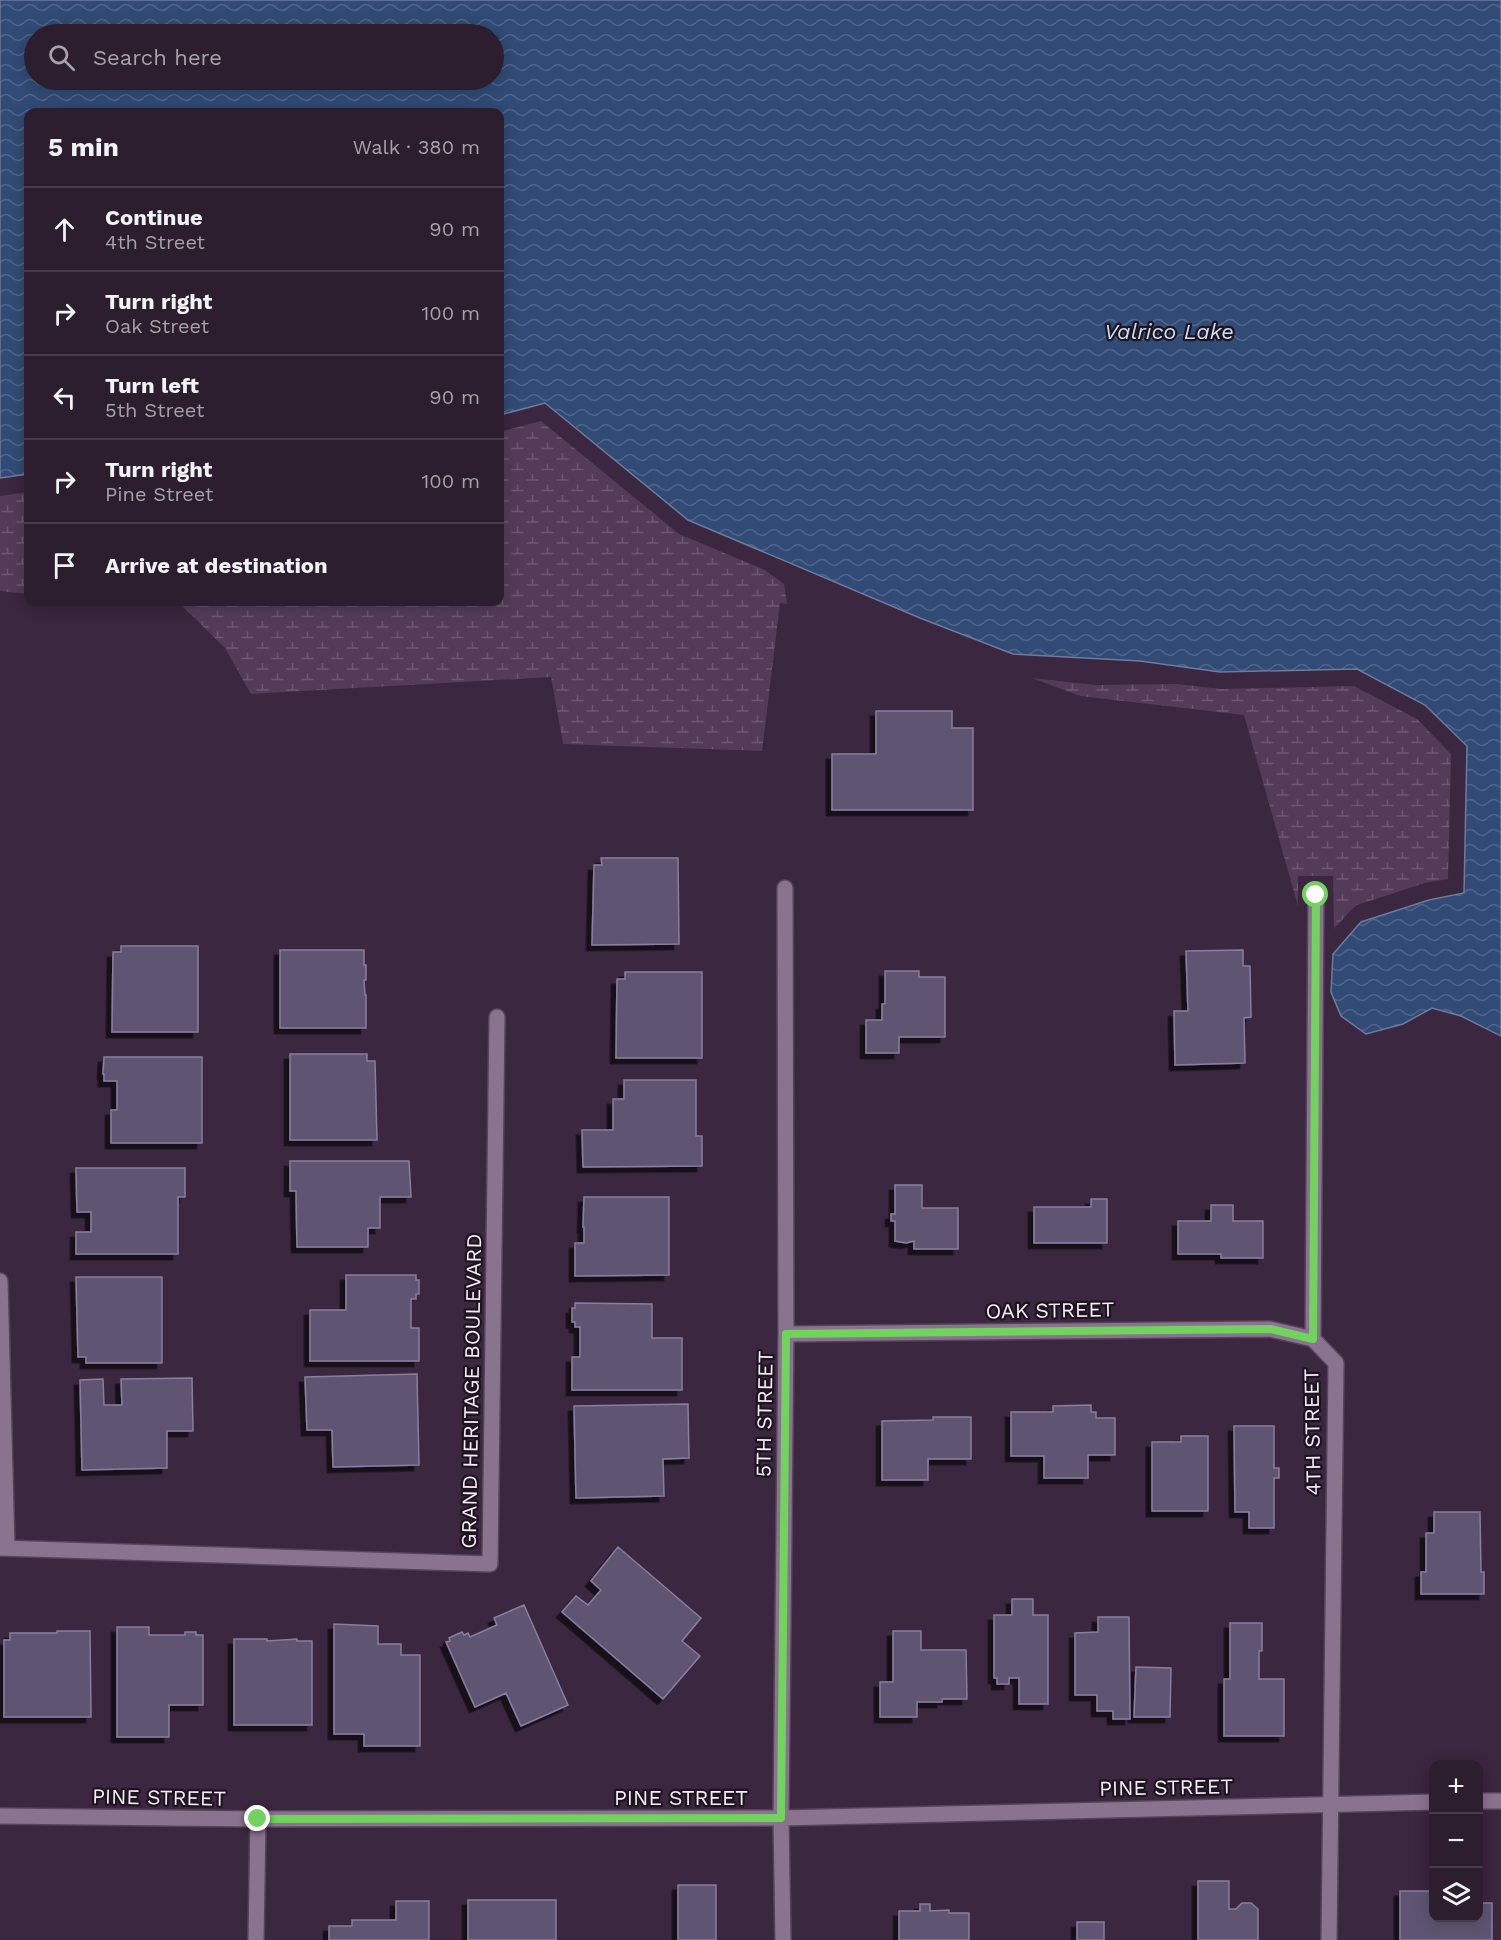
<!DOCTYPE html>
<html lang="en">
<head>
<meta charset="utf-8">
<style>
	:root { --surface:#2c1d2f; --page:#342637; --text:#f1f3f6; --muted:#a6a2aa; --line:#483b4b }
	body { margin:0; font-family:"Work Sans",sans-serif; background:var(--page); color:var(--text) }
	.controls { position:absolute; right:18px; bottom:18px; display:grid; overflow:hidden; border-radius:12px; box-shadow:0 3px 15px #0003 }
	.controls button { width:54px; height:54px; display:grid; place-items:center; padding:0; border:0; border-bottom:2px solid var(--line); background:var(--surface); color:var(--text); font:30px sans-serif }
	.stop { position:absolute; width:18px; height:18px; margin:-14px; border:4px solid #71d25e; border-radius:50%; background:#fff }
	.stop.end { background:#71d25e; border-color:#fff; box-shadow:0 2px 6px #0008 }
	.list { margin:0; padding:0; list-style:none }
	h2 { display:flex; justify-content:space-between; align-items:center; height:78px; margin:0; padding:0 24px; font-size:26px }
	h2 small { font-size:20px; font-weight:400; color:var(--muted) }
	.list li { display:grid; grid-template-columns:39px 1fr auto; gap:18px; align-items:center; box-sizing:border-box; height:84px; padding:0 24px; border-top:2px solid var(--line) }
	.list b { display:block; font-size:22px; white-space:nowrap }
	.list p { margin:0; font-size:20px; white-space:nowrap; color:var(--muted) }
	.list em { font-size:20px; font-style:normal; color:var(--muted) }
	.icon { flex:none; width:33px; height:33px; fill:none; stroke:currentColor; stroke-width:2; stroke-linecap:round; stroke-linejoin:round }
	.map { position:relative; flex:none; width:1501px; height:1940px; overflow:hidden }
	.search { position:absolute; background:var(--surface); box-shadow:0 3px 15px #0003; left:24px; top:24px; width:480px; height:66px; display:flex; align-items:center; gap:15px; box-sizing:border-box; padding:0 21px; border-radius:33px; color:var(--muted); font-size:22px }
	.panel { position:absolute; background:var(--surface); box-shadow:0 3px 15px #0003; left:24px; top:108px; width:480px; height:498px; border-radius:12px }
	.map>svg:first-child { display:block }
</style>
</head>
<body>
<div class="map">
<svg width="1501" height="1940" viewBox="0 0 1501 1940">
	<defs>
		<pattern id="wetland-marsh" width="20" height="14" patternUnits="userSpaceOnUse" patternTransform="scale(1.5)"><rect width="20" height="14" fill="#543c59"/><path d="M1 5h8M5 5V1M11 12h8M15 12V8" fill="none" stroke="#6d5872"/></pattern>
		<pattern id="water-waves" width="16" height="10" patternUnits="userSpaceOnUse" patternTransform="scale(1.5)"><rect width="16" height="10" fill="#314b76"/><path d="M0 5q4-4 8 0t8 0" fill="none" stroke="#50658a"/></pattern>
		<filter id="shadow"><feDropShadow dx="-5.5" dy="5.5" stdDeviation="0" flood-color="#0009"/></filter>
	</defs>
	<rect width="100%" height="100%" fill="#3b273f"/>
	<path fill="url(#wetland-marsh)" d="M 541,421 L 679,534 L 765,570 L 784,584 L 787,604 L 780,603 L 762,751 L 563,744 L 551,677 L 251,694 L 225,648 L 180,604 L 175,602 L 500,602 L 500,432 Z
		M 28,492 L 28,594 L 0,591 L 0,496 Z
		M 1032,678 L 1095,685 L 1177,684 L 1221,689 L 1354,686 L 1417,719 L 1451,754 L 1448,879 L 1425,883 L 1357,905 L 1351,910 L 1334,929 L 1333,876 L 1298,876 L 1298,906 L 1244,715 L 1080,696 Z"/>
	<path fill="url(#water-waves)" stroke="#6c7b9e" stroke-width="1.5" fill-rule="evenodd" d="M 0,0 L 1501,0 L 1501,1036 L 1461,1016 L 1432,1008 L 1403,1024 L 1366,1034 L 1341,1016 L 1331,992 L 1333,954 L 1361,922 L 1429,900 L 1464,893 L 1467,746 L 1425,705 L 1357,669 L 1220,672 L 1140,661 L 1013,654 L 920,618 L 688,520 L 545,403 L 500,415 L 500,112 L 28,112 L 28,474 L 0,478 ZM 34,34 L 494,34 L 494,80 L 34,80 Z"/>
	<path fill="#5f5473" stroke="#897e9f" stroke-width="1.5" filter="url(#shadow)" d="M 876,711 L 952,711 L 952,728 L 973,728 L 973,810 L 832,810 L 832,754 L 876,754 Z
		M 601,858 L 678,858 L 679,944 L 592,945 L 594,865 L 602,865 Z
		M 121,946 L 198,946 L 198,1032 L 112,1032 L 113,952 L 121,952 Z
		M 280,950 L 364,950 L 364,965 L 366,965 L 366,980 L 364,980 L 365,995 L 366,995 L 366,1028 L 280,1028 Z
		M 1243,950 L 1243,966 L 1250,966 L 1251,1017 L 1244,1018 L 1245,1063 L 1175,1065 L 1174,1011 L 1188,1011 L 1186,951 Z
		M 885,971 L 919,971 L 919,977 L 945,977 L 945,1037 L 899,1037 L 899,1053 L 866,1053 L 866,1020 L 882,1020 L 882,1004 L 885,1004 Z
		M 625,972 L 702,972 L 702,1058 L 616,1058 L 617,979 L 625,979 Z
		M 290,1054 L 367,1054 L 367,1061 L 375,1061 L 377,1140 L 290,1140 Z
		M 104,1057 L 202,1057 L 202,1143 L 111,1143 L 111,1110 L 117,1110 L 117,1081 L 104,1081 L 104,1074 L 103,1074 Z
		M 624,1080 L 696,1080 L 696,1136 L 702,1136 L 702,1166 L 583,1167 L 582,1130 L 613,1130 L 613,1099 L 624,1099 Z
		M 290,1161 L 409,1161 L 411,1197 L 380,1197 L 380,1228 L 368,1228 L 368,1247 L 297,1247 L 296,1191 L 290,1191 Z
		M 76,1168 L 185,1168 L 185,1197 L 178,1197 L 178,1254 L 76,1254 L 76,1232 L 91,1232 L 91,1212 L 77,1212 Z
		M 895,1185 L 922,1185 L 922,1208 L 958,1208 L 958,1249 L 914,1249 L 914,1241 L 906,1243 L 895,1241 L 895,1221 L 891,1221 L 891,1214 L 895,1214 Z
		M 584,1197 L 669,1197 L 669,1275 L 575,1276 L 575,1243 L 584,1243 L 584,1227 L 583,1227 Z
		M 1091,1199 L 1107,1199 L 1107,1243 L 1034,1243 L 1034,1207 L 1091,1207 Z
		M 1211,1205 L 1233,1205 L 1233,1221 L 1263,1221 L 1263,1258 L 1221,1258 L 1221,1254 L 1178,1254 L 1178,1221 L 1211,1221 Z
		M 346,1275 L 416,1275 L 416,1280 L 419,1280 L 419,1294 L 416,1294 L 416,1299 L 411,1299 L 411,1328 L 419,1328 L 419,1361 L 310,1361 L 310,1310 L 346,1310 Z
		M 76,1277 L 162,1277 L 162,1363 L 86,1363 L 86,1357 L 78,1357 Z
		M 575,1303 L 652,1304 L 652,1338 L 682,1338 L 682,1390 L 572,1390 L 572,1357 L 580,1357 L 580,1327 L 575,1327 L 575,1322 L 572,1322 L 572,1308 L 575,1308 Z
		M 417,1374 L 419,1465 L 333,1467 L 332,1430 L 307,1430 L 305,1377 Z
		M 192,1378 L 193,1431 L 167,1431 L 167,1468 L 82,1470 L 80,1380 L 103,1379 L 104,1405 L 122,1405 L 121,1379 Z
		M 688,1404 L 689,1458 L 663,1459 L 664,1496 L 576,1498 L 574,1406 Z
		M 1091,1405 L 1091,1412 L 1096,1412 L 1096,1418 L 1115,1418 L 1115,1455 L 1088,1455 L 1088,1478 L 1044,1478 L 1044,1456 L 1011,1456 L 1011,1412 L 1053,1412 L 1053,1406 Z
		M 933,1417 L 971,1417 L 971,1459 L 928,1459 L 928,1480 L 882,1480 L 882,1421 L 933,1420 Z
		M 1234,1426 L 1274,1426 L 1274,1468 L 1279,1468 L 1279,1478 L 1274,1478 L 1274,1528 L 1249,1528 L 1249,1512 L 1235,1512 Z
		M 1181,1436 L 1208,1436 L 1208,1511 L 1152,1511 L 1152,1442 L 1181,1442 Z
		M 1434,1512 L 1480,1512 L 1481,1572 L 1484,1572 L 1484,1594 L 1421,1594 L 1421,1572 L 1426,1572 L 1426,1533 L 1434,1533 Z
		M 618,1547 L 701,1618 L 682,1641 L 700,1656 L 663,1699 L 562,1612 L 576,1596 L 588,1605 L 601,1590 L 591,1581 Z
		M 1012,1599 L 1033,1599 L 1033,1615 L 1048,1615 L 1048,1704 L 1019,1704 L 1019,1678 L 1009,1678 L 1009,1684 L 997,1684 L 997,1678 L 994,1678 L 994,1615 L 1012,1615 Z
		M 524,1605 L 568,1705 L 521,1726 L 506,1693 L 475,1707 L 446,1642 L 450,1641 L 449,1638 L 462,1632 L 464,1635 L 468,1633 L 470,1637 L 497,1625 L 494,1618 Z
		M 1098,1617 L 1129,1617 L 1130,1719 L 1113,1719 L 1113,1711 L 1097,1711 L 1097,1695 L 1075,1695 L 1075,1633 L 1098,1632 Z
		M 1230,1623 L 1262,1623 L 1262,1651 L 1259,1651 L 1259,1679 L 1284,1679 L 1284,1736 L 1224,1736 L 1224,1679 L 1230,1679 Z
		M 334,1624 L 378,1626 L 378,1644 L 401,1644 L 401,1655 L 420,1655 L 420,1746 L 364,1746 L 364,1734 L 334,1734 Z
		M 117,1627 L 149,1627 L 149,1635 L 185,1635 L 185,1632 L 196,1632 L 196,1635 L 203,1635 L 203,1705 L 169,1705 L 169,1737 L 117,1737 Z
		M 57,1631 L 90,1631 L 91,1717 L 4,1717 L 4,1640 L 10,1640 L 10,1633 L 57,1633 Z
		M 893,1631 L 921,1631 L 921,1650 L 966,1650 L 967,1699 L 942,1699 L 942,1702 L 917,1702 L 917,1717 L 880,1717 L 880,1682 L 893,1682 Z
		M 234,1639 L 267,1639 L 267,1641 L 297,1639 L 297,1641 L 312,1641 L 312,1725 L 234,1725 Z
		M 1136,1667 L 1171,1668 L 1170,1717 L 1134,1717 Z
		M 1198,1881 L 1229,1881 L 1229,1909 L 1236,1909 L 1242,1903 L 1251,1903 L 1258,1909 L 1258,1940 L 1198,1940 Z
		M 678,1885 L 716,1885 L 716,1940 L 678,1940 Z
		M 1400,1891 L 1434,1891 L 1434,1918 L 1478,1918 L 1478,1903 L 1492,1903 L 1492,1940 L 1400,1940 Z
		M 468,1900 L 556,1900 L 556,1940 L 468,1940 Z
		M 396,1901 L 429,1901 L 429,1940 L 329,1940 L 329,1926 L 352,1926 L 352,1920 L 396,1920 Z
		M 920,1904 L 930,1904 L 930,1911 L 949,1910 L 949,1913 L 969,1913 L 969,1940 L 899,1940 L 899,1911 L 920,1911 Z
		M 1077,1922 L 1104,1922 L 1104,1940 L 1077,1940 Z"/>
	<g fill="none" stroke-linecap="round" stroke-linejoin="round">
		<g stroke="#554459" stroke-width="18">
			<path id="minor" d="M 1316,895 L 1313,1339 L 1336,1363 L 1329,1940
				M 0,1281 L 7,1548
				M 786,1334 L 1270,1329 L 1313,1339
				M 0,1548 L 490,1564 L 497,1017
				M 1478,1801 L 1501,1801
				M 0,1816 L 258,1819 L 781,1818 L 1434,1802
				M 256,1940 L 258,1819
				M 783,1940 L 781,1818 L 786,1334 L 785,888"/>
		</g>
		<use href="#minor" stroke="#8a738f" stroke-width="15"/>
	</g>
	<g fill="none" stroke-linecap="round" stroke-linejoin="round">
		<path stroke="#71d25e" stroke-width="8" d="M 258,1819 L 781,1818 L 786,1334 L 1270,1329 L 1313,1339 L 1316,895"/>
	</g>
	<g text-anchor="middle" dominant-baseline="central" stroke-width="4.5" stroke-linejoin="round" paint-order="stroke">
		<g font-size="21" fill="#f7eafa" stroke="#1d141f">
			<text transform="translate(1050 1310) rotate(-1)">OAK STREET</text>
			<text transform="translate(471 1391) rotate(-89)">GRAND HERITAGE BOULEVARD</text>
			<text transform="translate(764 1414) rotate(-89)">5TH STREET</text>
			<text transform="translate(1312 1432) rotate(-91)">4TH STREET</text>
			<text transform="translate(1166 1787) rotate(-1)">PINE STREET</text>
			<text transform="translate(159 1797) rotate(1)">PINE STREET</text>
			<text x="681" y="1797">PINE STREET</text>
		</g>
		<g font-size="22" font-style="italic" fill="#cbdcf9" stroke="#1d141f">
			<text x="1169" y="331">Valrico Lake</text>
		</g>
	</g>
</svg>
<div class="controls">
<button>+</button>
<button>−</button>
<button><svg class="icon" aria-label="layers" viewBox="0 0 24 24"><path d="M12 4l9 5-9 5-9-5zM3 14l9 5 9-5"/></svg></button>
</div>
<div class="stop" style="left:1316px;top:895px"></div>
<div class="stop end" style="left:258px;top:1819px"></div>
<div class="search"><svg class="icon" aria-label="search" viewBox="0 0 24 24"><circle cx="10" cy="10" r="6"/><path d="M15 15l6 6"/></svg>Search here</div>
<section class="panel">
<h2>5 min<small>Walk · 380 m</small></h2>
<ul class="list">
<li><svg class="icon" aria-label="ahead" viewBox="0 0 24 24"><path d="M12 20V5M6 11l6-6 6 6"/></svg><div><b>Continue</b><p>4th Street</p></div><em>90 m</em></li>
<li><svg class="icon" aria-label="right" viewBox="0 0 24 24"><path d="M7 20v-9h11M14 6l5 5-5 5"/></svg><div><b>Turn right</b><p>Oak Street</p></div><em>100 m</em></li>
<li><svg class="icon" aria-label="left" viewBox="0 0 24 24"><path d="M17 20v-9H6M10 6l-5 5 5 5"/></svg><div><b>Turn left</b><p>5th Street</p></div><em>90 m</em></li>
<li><svg class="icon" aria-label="right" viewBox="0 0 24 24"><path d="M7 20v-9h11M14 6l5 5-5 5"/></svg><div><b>Turn right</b><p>Pine Street</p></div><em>100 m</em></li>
<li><svg class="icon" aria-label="arrive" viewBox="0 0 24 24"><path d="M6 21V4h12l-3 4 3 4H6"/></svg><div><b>Arrive at destination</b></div></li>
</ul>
</section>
</div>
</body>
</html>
